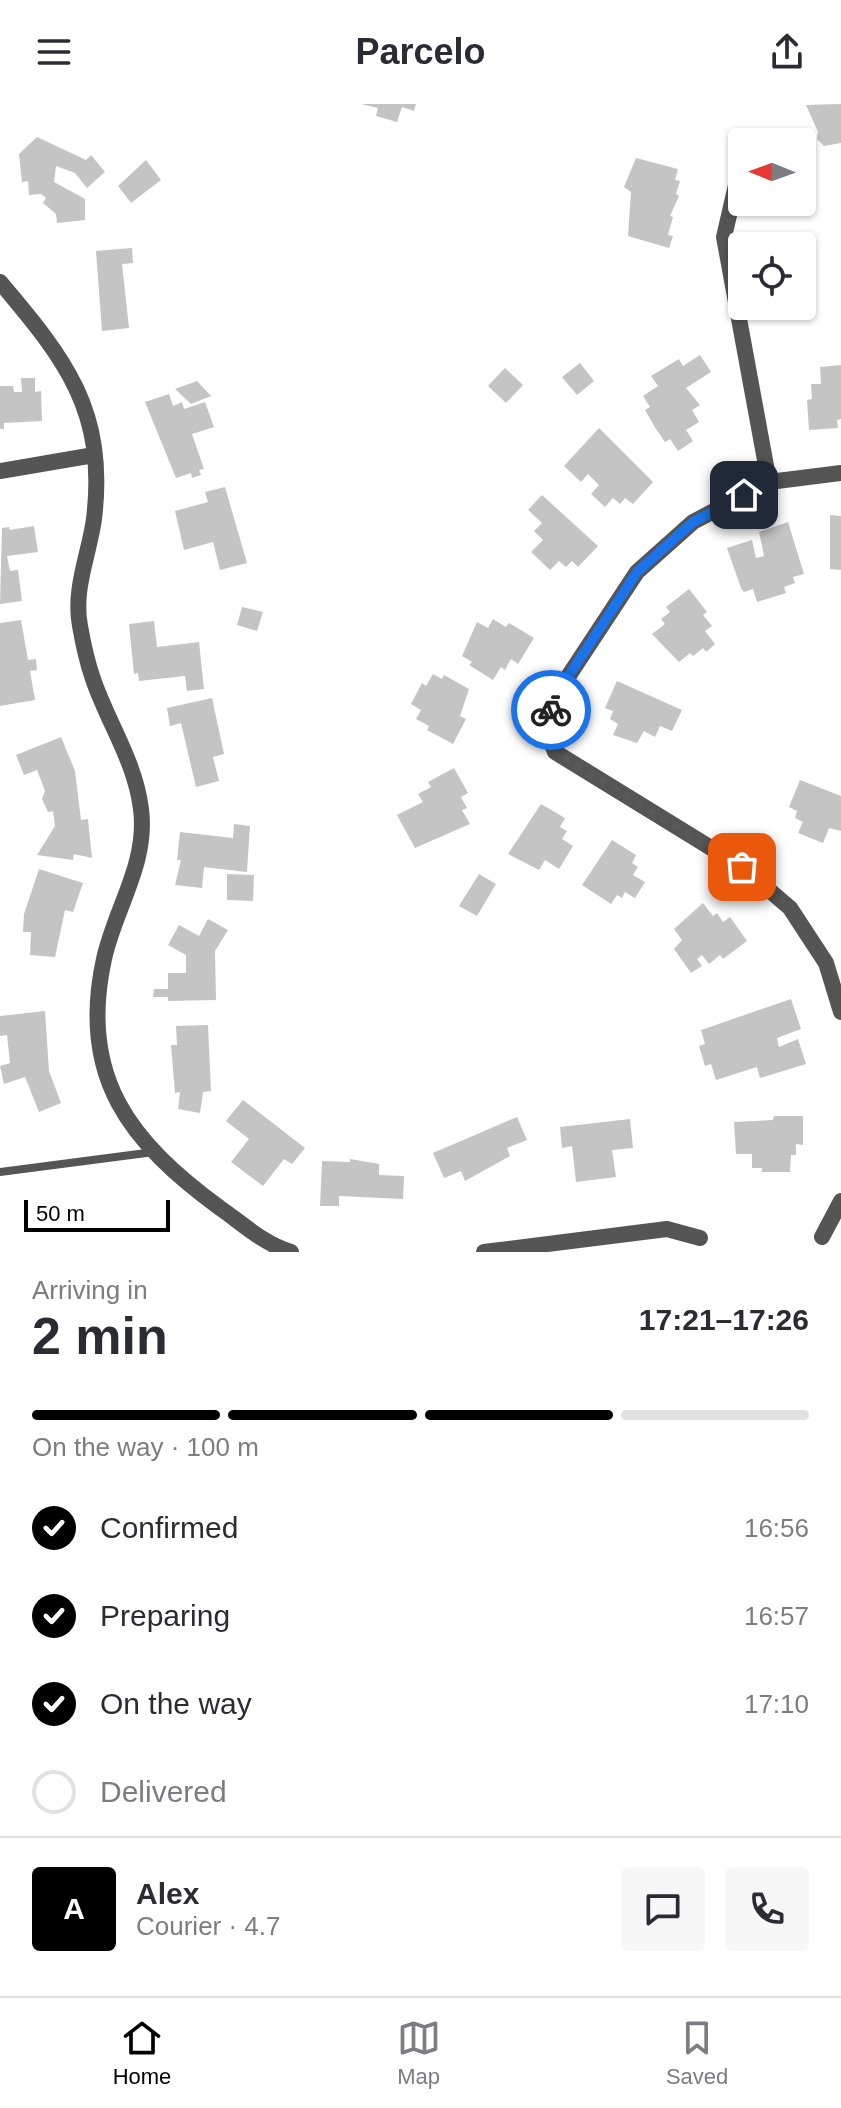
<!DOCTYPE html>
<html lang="en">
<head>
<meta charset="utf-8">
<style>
  :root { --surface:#fff; --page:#f7f7f7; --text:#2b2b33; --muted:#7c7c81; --line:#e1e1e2; --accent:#000 }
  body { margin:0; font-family:Helvetica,sans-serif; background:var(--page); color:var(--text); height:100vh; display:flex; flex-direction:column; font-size:30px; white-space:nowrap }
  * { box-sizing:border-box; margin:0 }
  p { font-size:26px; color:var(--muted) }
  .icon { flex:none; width:44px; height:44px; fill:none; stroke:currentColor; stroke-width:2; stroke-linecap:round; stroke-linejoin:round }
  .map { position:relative; height:1148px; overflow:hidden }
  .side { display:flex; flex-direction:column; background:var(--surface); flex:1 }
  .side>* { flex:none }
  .needle { width:52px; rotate:271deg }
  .buttons { position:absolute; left:728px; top:24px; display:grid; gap:16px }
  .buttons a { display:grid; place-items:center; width:88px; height:88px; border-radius:8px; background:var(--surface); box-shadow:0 2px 6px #0004; font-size:40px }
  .scale { position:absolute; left:24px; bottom:20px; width:146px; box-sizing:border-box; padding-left:8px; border:4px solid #000; border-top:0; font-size:22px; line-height:28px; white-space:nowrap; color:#000; -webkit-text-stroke:6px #fff; paint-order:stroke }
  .pin { position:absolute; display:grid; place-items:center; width:68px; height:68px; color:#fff; margin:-34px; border-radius:16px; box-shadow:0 4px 12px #0006 }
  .courier { position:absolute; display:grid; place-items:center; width:80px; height:80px; margin:-40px; border:6px solid #1a73e8; border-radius:50%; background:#fff; color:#222; box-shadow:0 2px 10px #0007 }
  .summary em { font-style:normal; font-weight:700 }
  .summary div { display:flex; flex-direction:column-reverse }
  .summary { display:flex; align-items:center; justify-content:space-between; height:136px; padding:0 32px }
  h1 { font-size:52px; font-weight:700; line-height:60px }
  .bar { display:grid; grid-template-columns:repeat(4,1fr); gap:12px 8px; align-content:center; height:96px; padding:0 32px }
  .bar i { height:10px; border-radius:6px; background:var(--line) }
  .bar .active { background:var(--accent) }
  .bar p { grid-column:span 4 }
  .line { display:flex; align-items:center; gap:20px; padding:0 32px; border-top:2px solid var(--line) }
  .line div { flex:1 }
  .round { display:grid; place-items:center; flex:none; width:84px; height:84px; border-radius:8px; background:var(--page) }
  ol { padding:0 32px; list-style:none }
  li { display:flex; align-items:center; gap:24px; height:88px }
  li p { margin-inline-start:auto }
  li .icon { padding:8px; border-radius:50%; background:var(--accent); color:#fff; stroke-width:4 }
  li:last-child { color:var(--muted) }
  li i { width:44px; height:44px; border:4px solid var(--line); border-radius:50% }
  header { display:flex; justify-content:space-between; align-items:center; height:104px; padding:0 32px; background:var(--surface); font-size:36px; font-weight:700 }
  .menu { display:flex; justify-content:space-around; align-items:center; height:112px; border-top:2px solid var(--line); background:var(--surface); font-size:22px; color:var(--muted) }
  .menu a { display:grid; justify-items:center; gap:4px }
  .menu .active { color:var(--accent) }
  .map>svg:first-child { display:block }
  .building { fill:#c4c4c4 }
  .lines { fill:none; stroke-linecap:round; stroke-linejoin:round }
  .service { stroke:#555; stroke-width:8 }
  .minor { stroke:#555; stroke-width:16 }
  .done { stroke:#595959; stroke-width:8; stroke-dasharray:0 14.4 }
  .route { stroke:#1a73e8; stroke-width:10 }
</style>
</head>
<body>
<header><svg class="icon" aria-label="menu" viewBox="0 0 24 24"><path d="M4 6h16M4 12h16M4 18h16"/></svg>Parcelo<svg class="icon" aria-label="share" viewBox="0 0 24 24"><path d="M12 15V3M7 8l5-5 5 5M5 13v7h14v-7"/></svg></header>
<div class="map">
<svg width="841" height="1148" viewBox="0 0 841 1148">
  <rect width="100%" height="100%" fill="#fff"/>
  <!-- building -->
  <path class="building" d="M361,0H416L414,7L402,3L397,18L376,12L378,4Z
    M841,0V39L824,42L817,35L818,28L806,1Z
    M37,33L86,56L91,51L105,68L87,84L75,69L56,62L54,78L85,95V116L57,119L56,110L43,99L46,94L41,90L29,91L28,77L22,78L19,50Z
    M636,54L678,65L675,76L680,77L676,90L679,92L670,112L673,113L668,131L673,132L669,144L628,132L631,88L624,83Z
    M146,56L161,76L131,99L118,82Z
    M132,144L133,159L122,160L129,224L102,227L96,147Z
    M700,251L711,268L686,284L700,301L692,306L699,318L686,326L693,337L678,347L670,335L665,338L656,325L645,306L650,303L643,292L658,282L651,272L679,255L683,262Z
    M580,259L594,277L577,291L562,273Z
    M841,261V315L837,316L838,324L809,326L807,296L812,295L811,280H821L820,263Z
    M505,264L523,281L506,299L488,282Z
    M21,274H35V288L41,287L42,317L4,319V325H0V282H13L14,288H22Z
    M197,277L211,292L191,300L175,285Z
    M169,290L173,302L182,298L184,305L205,298L214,323L192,330L204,365L199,366L201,371L192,374L191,369L176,374L145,298Z
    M599,324L653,378L633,400L625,394L620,400L613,394L605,403L591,390L599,381L588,370L581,378L564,362Z
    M225,383L247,459L220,466L213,438L184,446L175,407L208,398L205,388Z
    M542,391L598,442L578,463L572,457L566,463L559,457L550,466L531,448L543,436L534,427L542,419L528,406Z
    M830,411L841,412V466L830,465Z
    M788,418L804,470L793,473L795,479L784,483L786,489L757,498L753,485L744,488L741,484L727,444L752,436L756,454L764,452L759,428Z
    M34,422L38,448L7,452L10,467L18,466L22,497L0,500L2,424L9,423L10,426Z
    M689,485L707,508L703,511L712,522L705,527L715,540L706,548L703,544L693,552L690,549L679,558L652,530L665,520L661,515L670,508L666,503Z
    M242,503L263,508L257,527L237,521Z
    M493,515L506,523L509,519L534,534L518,560L511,555L505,566L501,563L493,576L469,561L472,558L462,552L477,518L488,524Z
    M21,516L28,556L36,555L37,566L30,567L35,596L0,602V519Z
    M154,517L157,543L199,538L204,585L187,587L185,572L139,577L138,569L134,570L129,520Z
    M433,570L442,575L444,571L469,585L460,612L466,615L453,640L427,626L429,622L416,615L421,606L411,600L422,579L426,582Z
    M617,577L682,606L672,627L660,622L655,633L644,627L637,639L613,631L618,620L610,615L613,607L605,604Z
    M212,594L224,650L213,653L219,677L196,683L181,619L170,622L167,604Z
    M61,633L75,667L81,716L88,715L92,754L74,750L73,756L37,751L55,722L53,707L48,708L42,695L45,687L37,666L24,671L16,651Z
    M454,664L468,689L461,693L467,704L462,706L470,720L415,744L397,711L423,698L418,690L431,683L428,678Z
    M800,676L841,692V727L829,724L823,739L798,729L803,718L795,714L797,707L789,703Z
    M541,700L565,714L560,723L567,727L562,735L573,742L559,765L545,756L539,766L508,750Z
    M234,720L250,722L247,768L204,763L202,784L175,781L181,756H177L180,728L233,734Z
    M612,736L636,751L632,759L638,763L633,771L645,778L635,794L625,788L622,794L617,791L611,800L582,781Z
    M39,765L83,779L73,808L65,806L55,853L30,851L31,828H23L24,810Z
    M227,770L254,771L253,797L227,796Z
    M479,770L496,780L477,812L459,802Z
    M703,799L713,812L717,809L723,818L730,813L747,837L723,855L720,851L709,860L702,851L697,855L702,862L691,869L674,845L682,836L674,825Z
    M208,815L228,826L215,847L216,896L168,897V893H153L154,885H168V869H186V851L168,841L179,821L199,832Z
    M791,895L801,925L777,934L779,943L798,935L806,960L760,974L757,963L716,976L711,960L705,962L699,942L705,940L701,926Z
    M45,907L49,967L61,999L39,1008L25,973L4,980L0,962L10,959L7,931L0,932V912Z
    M208,921L211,987L203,988L200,1009L178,1005L180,988L175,989L171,941H177L176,922Z
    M243,996L305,1044L292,1060L284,1055L263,1082L231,1058L249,1035L226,1017Z
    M774,1012H803V1041L796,1040V1051H791L790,1068H762V1064H752V1050H736L734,1018L773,1016Z
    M517,1013L527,1036L507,1044L510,1052L465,1077L461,1067L444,1074L433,1049Z
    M630,1015L633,1044L612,1046L616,1073L576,1078L572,1042L562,1044L560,1023Z
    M350,1055L379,1060V1071L404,1072L403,1095L339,1092V1102H320L322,1057L350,1058Z"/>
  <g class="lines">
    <!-- service -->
    <path class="service" d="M0,1068L154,1048"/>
    <!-- minor -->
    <path class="minor" d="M742,55L724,133L769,378
      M0,178C65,255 107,306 94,415C89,451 73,485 80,522C83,539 87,558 93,575C108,619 135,657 141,705C148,760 115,804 104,855C78,973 130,1038 220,1104C243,1120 264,1140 291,1148
      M0,367L94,351
      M841,369L769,378L693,418L637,468L556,591L545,623L555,648L742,763L790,804L826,859L841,908
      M822,1133L841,1097
      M484,1148L667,1125L700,1134"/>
  </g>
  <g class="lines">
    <!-- done -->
    <path class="done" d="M551,606L545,623L555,648L742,763"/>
    <!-- route -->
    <path class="route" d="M551,606L556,591L637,468L693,418L744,391"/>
  </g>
</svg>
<div class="buttons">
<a><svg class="needle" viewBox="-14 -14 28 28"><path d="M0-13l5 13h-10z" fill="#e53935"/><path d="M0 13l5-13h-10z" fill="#7c7c81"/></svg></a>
<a><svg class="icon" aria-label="locate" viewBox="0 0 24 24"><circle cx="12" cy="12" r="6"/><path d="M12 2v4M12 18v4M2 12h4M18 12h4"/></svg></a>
</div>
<div class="scale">50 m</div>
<div class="pin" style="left:742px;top:763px;background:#ea580c"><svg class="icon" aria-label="bag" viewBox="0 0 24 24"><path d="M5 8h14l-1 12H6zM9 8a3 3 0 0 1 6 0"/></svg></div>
<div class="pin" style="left:744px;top:391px;background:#1f2937"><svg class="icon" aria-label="home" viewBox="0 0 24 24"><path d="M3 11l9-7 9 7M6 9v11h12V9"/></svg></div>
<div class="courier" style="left:551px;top:606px"><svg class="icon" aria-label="bike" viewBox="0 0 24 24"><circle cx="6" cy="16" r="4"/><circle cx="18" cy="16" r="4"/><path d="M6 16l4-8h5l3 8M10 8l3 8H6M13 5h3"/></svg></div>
</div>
<section class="side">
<div class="summary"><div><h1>2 min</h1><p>Arriving in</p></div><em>17:21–17:26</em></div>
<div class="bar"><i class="active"></i><i class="active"></i><i class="active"></i><i></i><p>On the way · 100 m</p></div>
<ol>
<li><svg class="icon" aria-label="check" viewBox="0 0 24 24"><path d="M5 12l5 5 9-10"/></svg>Confirmed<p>16:56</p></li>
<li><svg class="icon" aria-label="check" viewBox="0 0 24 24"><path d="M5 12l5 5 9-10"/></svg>Preparing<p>16:57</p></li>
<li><svg class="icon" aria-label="check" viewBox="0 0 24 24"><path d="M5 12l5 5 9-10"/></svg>On the way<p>17:10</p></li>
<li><i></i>Delivered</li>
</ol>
<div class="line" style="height:144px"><b class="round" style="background:var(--accent);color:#fff">A</b><div><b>Alex</b><p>Courier · 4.7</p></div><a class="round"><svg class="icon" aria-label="chat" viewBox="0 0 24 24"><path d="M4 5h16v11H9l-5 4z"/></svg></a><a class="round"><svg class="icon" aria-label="phone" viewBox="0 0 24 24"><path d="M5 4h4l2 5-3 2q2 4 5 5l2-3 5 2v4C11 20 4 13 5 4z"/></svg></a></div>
</section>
<nav class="menu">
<a class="active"><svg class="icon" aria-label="home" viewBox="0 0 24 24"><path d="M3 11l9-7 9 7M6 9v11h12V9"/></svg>Home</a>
<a><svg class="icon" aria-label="map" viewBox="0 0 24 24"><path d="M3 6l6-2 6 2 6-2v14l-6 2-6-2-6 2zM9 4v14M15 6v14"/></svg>Map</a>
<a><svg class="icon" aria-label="saved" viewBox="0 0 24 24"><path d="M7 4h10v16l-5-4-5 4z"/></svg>Saved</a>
</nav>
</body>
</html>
